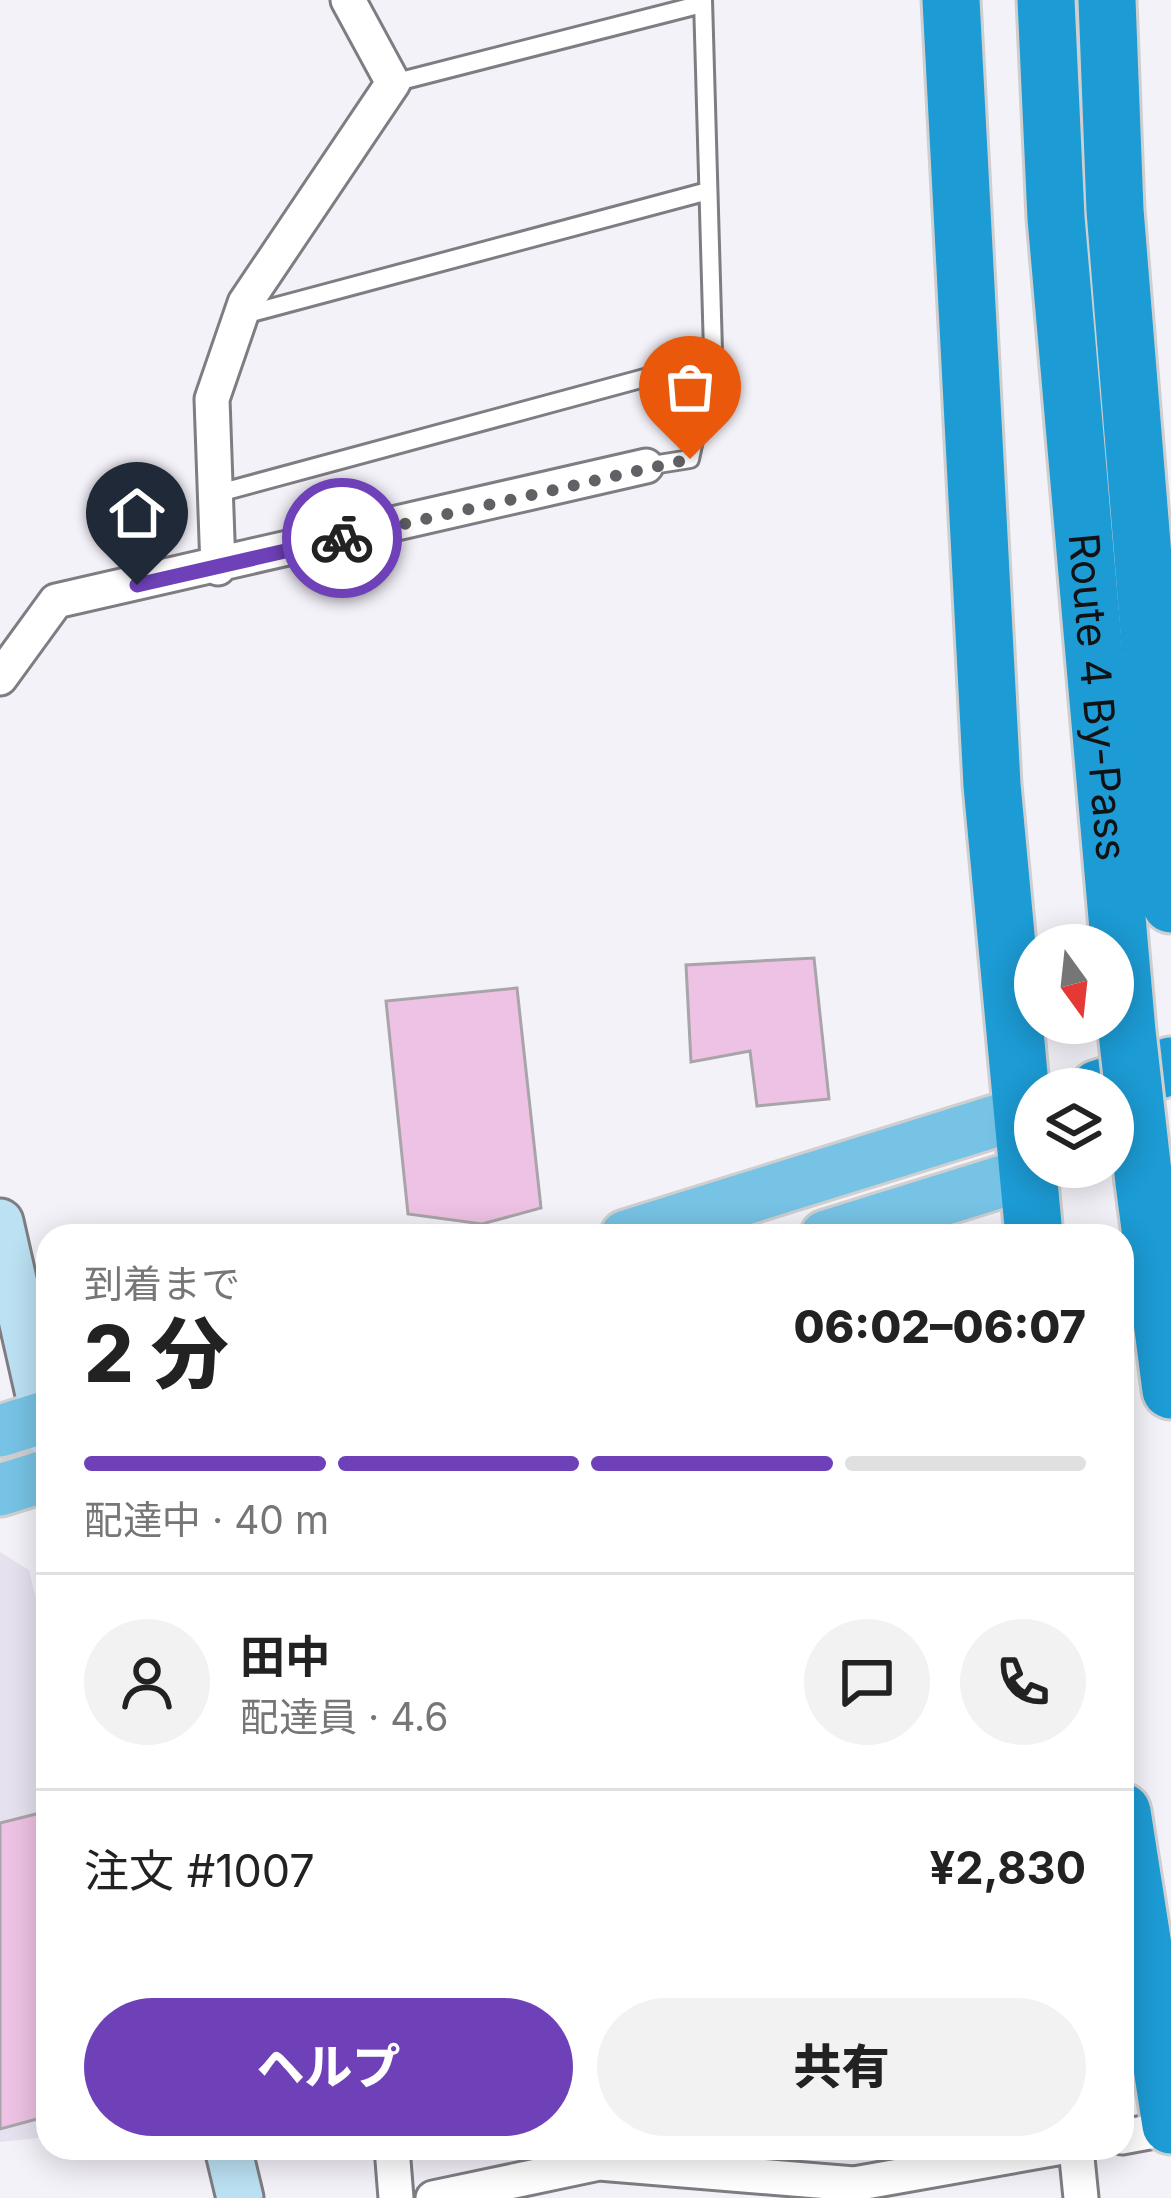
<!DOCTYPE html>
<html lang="ja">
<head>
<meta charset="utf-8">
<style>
  :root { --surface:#fff; --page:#f2f2f2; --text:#222; --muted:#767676; --line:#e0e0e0; --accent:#6f41b9 }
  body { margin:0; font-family:Inter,"Noto Sans JP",sans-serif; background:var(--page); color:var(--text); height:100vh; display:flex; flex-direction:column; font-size:45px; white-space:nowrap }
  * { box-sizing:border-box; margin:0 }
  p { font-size:39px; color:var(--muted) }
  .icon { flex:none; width:66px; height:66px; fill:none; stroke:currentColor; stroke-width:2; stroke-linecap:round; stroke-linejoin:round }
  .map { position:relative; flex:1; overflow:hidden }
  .drawer { position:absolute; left:36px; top:1224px; width:1098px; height:936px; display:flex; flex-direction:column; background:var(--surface); border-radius:36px; box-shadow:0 6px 30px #0003 }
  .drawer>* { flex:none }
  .needle { width:78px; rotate:165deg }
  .buttons { position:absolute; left:1014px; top:924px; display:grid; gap:24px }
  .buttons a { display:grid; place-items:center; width:120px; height:120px; border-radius:50%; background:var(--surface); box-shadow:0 6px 30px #0003; font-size:60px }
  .pin { position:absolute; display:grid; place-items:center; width:102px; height:102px; color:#fff; margin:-123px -51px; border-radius:50% 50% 50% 0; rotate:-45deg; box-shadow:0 0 12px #0007 }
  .pin .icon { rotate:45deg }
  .courier { position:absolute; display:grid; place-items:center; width:120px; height:120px; margin:-60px; border:9px solid #6f41b9; border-radius:50%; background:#fff; color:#222; box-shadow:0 3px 15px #0007 }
  .summary em { font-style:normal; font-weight:800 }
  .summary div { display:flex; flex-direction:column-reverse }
  .summary { display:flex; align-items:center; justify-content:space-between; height:204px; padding:0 48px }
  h1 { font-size:78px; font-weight:800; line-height:90px }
  .bar { display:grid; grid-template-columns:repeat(4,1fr); gap:18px 12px; align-content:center; height:144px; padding:0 48px }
  .bar i { height:15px; border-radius:9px; background:var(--line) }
  .bar .active { background:var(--accent) }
  .bar p { grid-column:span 4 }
  .line { display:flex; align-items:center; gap:30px; padding:0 48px; border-top:3px solid var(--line) }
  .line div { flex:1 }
  .round { display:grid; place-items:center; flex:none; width:126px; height:126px; border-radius:63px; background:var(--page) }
  .button { display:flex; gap:24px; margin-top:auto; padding:24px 48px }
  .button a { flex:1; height:138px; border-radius:72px; background:var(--accent); color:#fff; font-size:48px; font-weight:800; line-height:138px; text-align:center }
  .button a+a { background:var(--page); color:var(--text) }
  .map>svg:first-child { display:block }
  .built { fill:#e5e1ee }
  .building { fill:#eec2e4; stroke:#a9a4a8; stroke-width:3 }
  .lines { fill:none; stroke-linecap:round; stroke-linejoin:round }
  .lane-casing { stroke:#7f7d83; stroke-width:22 }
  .street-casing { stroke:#7f7d83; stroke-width:39 }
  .secondary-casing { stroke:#7f7d83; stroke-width:51 }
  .primary-casing { stroke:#d0cfd0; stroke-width:57 }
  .highway-casing { stroke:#d0cfd0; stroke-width:63 }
  .lane { stroke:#fff; stroke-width:16 }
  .street { stroke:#fff; stroke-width:33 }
  .secondary { stroke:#bbe1f2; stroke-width:45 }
  .primary { stroke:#77c3e5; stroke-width:51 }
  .highway { stroke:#1c9bd4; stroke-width:57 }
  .highway-bridge-casing { stroke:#d0cfd0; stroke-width:63; stroke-linecap:butt }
  .highway-bridge { stroke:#1c9bd4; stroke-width:57 }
  .done { stroke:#616064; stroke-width:12; stroke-dasharray:0 21.6 }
  .route { stroke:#6f41b9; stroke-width:15 }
  .labels { text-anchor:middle; stroke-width:9; stroke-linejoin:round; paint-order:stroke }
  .street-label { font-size:42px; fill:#121113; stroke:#fff }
</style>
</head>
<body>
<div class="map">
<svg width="1171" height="2198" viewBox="0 0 1171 2198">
  <rect width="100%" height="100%" fill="#f4f2f9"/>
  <!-- built -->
  <path class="built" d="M0,1552L29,1570L48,1647V2137L0,2142Z"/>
  <!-- building -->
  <path class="building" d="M814,958L829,1099L757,1106L750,1051L691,1062L686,965Z
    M517,988L541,1208L482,1224L408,1214L386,1001Z
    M48,1811V2116L0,2129V1823Z"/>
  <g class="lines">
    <defs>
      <path id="lane" d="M393,83L702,4
        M240,316L708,191
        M646,466L690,459L713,351L703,0
        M215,494L711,360"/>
      <path id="street" d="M218,568L212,399L245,303L393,83L348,0
        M0,678L56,601L646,466
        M1122,2137L1171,2128
        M392,2148L396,2198
        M1076,2148L1081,2198
        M433,2198L599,2163L854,2184L1057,2148"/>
      <path id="secondary" d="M0,1222L48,1434
        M228,2148L240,2198"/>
      <path id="primary" d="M626,1236L1021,1113
        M826,1236L1026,1174
        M0,1431L48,1416
        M0,1490L48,1475"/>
      <g id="highway">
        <path d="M951,0L992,785L1034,1236"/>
        <path id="s1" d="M1046,0L1056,218L1127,1032"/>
        <path d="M1107,0L1115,210L1171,904"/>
        <path d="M1098,1089L1171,1066"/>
        <path d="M1144,1182L1171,1390"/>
        <path d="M1122,1812L1171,2125"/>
      </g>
    </defs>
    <!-- lane casing -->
    <use href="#lane" class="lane-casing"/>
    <!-- street casing -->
    <use href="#street" class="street-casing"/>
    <!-- secondary casing -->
    <use href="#secondary" class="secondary-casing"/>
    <!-- primary casing -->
    <use href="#primary" class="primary-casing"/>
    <!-- highway casing -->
    <use href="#highway" class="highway-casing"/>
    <!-- lane -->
    <use href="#lane" class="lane"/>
    <!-- street -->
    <use href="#street" class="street"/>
    <!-- secondary -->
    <use href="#secondary" class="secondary"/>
    <!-- primary -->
    <use href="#primary" class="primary"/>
    <!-- highway -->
    <use href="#highway" class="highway"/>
    <defs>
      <path id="highway-bridge" d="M1127,1032L1144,1182"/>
    </defs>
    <!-- highway-bridge casing -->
    <use href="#highway-bridge" class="highway-bridge-casing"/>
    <!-- highway-bridge -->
    <use href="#highway-bridge" class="highway-bridge"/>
  </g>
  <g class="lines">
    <!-- done -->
    <path class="done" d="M342,538L690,459"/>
    <!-- route -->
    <path class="route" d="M137,585L342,538"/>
  </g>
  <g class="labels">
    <!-- street labels -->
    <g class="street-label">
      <text dy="15" stroke="none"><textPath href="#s1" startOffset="699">Route 4 By-Pass</textPath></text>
    </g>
  </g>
</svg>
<div class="buttons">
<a><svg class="needle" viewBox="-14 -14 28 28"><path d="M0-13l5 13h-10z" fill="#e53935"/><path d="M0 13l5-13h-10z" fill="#767676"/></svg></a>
<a><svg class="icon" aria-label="layers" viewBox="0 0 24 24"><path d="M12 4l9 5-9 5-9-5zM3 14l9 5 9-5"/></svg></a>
</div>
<div class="pin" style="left:690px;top:459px;background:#ea580c"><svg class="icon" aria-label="bag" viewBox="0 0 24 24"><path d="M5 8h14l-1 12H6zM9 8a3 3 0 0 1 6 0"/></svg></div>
<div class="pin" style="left:137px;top:585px;background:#1f2937"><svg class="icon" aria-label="home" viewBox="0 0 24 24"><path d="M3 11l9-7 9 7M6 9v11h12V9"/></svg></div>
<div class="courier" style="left:342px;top:538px"><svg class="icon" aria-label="bike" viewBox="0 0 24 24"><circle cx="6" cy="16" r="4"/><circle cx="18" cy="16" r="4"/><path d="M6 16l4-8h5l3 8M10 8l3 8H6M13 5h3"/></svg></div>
<section class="drawer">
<div class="summary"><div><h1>2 分</h1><p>到着まで</p></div><em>06:02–06:07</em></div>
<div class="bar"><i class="active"></i><i class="active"></i><i class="active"></i><i></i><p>配達中 · 40 m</p></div>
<div class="line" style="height:216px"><a class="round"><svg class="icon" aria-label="person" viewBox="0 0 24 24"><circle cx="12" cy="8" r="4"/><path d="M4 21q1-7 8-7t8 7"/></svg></a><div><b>田中</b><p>配達員 · 4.6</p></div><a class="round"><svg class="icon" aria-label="chat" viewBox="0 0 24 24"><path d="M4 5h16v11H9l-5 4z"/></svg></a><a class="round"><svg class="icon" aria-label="phone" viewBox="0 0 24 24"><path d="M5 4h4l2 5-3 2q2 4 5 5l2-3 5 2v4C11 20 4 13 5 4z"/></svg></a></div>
<div class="line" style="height:156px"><div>注文 #1007</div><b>¥2,830</b></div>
<div class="button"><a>ヘルプ</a><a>共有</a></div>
</section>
</div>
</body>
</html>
